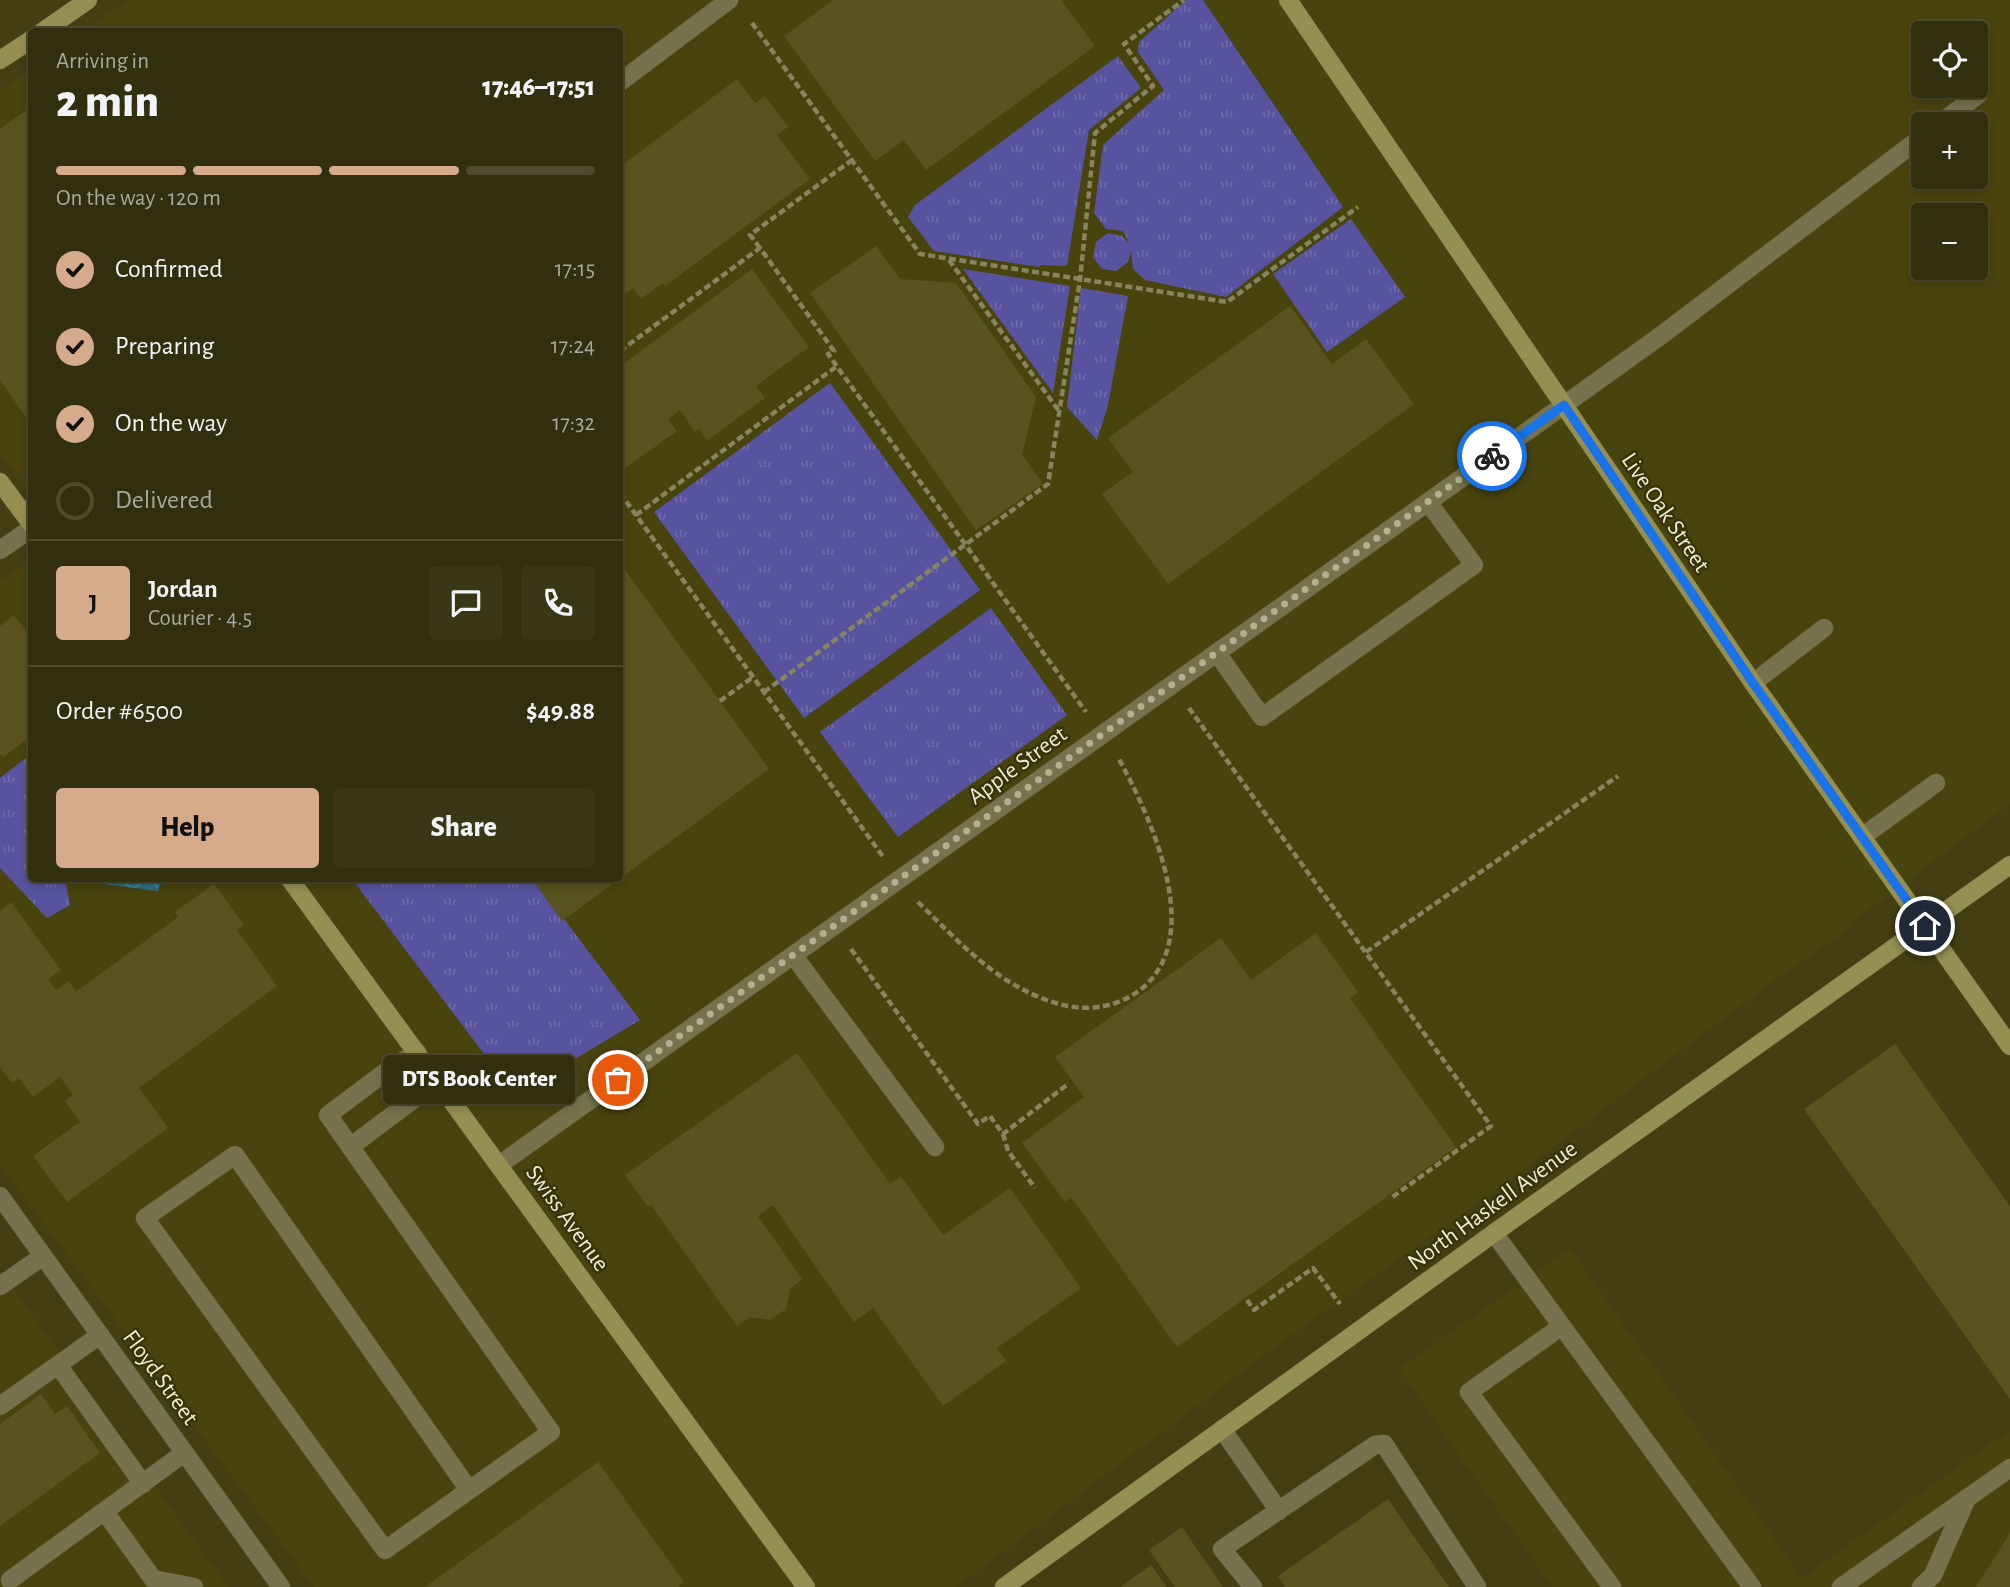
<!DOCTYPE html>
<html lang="en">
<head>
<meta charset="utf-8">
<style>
  :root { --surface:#322f0e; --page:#3a3717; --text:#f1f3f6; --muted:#a8a99e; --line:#4d4a2e; --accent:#d6ab8b }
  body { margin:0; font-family:"Alegreya Sans",sans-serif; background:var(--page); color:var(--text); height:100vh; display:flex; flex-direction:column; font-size:26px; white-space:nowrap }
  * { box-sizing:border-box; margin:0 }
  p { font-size:23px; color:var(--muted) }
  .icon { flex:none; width:38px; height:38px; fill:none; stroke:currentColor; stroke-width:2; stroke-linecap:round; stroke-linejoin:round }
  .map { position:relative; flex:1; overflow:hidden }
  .drawer { position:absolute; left:28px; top:28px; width:595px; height:854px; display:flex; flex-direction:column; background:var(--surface); border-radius:7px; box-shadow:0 4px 10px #0003,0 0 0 2px var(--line) }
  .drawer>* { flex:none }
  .controls { position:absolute; left:1911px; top:21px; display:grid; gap:14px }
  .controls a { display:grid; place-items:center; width:77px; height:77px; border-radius:7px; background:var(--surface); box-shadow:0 4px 10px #0003,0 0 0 2px var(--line); font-size:35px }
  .pin { position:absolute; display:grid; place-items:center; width:60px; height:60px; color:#fff; margin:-30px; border:4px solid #fff; border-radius:50%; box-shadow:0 2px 7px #0007 }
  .courier { position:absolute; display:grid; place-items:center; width:70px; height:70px; margin:-35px; border:5px solid #1a73e8; border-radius:50%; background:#fff; color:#222; box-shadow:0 2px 9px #0007 }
  .bubble { position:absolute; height:49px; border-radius:7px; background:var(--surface); box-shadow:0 4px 10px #0003,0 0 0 2px var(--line); font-size:23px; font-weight:800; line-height:49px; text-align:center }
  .summary em { font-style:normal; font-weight:800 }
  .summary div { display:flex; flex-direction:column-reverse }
  .summary { display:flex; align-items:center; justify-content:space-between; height:119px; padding:0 28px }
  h1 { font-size:46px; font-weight:800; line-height:52px }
  .bar { display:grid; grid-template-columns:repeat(4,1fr); gap:10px 7px; align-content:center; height:84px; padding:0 28px }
  .bar i { height:9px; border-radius:5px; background:var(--line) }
  .bar .selected { background:var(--accent) }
  .bar p { grid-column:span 4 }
  .line { display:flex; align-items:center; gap:18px; padding:0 28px; border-top:2px solid var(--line) }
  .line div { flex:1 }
  .round { display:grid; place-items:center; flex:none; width:74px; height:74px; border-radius:7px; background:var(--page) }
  ol { padding:0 28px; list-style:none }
  li { display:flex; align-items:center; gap:21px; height:77px }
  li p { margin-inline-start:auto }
  li .icon { padding:7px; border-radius:50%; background:var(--accent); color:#111; stroke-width:4 }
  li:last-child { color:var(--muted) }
  li i { width:38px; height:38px; border:4px solid var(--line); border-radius:50% }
  .cta { display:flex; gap:14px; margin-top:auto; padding:14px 28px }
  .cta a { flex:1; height:80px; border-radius:7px; background:var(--accent); color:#111; font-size:28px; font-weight:800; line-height:80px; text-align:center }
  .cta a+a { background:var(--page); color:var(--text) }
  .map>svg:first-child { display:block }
  .built { fill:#49440e; fill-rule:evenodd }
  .grass { fill:url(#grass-tufts) }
  .water { fill:url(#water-waves) }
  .building { fill:#59541f }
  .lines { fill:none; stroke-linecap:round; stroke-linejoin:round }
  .lane-casing { stroke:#5e5b32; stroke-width:19 }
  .street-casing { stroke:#5e5b32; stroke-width:19 }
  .secondary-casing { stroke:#5e5b32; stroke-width:19 }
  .path { stroke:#878460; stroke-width:4.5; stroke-dasharray:7 3.5; stroke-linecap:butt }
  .lane { stroke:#76724d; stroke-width:18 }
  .street { stroke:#76724d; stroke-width:18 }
  .secondary { stroke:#958f52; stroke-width:18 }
  .done { stroke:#b2b091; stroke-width:7; stroke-dasharray:0 12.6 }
  .route { stroke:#1a73e8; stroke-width:9 }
  .labels { text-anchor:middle; stroke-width:5; stroke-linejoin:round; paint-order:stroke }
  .street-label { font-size:24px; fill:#eeedd5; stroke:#383407 }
</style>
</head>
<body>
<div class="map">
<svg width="2010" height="1587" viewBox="0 0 2010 1587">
  <defs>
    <pattern id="grass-tufts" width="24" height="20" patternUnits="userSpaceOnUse" patternTransform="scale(1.75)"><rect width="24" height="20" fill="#57539e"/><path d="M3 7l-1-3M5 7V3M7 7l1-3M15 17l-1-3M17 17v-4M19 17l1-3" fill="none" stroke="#6f6cab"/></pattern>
    <pattern id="water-waves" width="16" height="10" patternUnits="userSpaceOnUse" patternTransform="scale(1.75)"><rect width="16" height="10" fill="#2c6c82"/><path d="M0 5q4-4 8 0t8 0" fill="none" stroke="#4b8193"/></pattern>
  </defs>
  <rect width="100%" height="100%" fill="#433f13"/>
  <!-- built -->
  <path class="built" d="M129,0H2010V804L1853,922L1854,925L1774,981L1507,1182L1293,1334L956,1587H314L0,1164V581L31,559L32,878H620V32L84,31ZM1923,33H1976V86H1923ZM1923,124H1976V177H1923ZM1923,215H1976V268H1923Z
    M31,68V494L0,453V90Z
    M1570,1248L1802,1578L2010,1430V1587H1552L1399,1369Z
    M0,1270L34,1317L228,1587H0Z"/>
  <!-- grass -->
  <path class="grass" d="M1186,0H1203L1343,207L1226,297L1145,280L1133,269L1131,251L1128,262L1116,271L1102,269L1093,257L1096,242L1108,233L1122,236L1129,243L1123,231L1106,229L1094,213L1103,145L1164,90L1138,52L1139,42Z
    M1118,56L1141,88L1089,130L1067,266L1041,265L1039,267L934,251L908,217L915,205Z
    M1351,219L1405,297L1327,352L1273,274Z
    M963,269L1070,286L1053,393Z
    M1081,288L1128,296L1108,405L1097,440L1067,407Z
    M830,383L980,590L804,718L654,512Z
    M991,608L1067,715L898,837L820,732Z
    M31,754L32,878L65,879L70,905L47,918L0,868V778Z
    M352,879H534L640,1020L515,1095Z"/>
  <!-- water -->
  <path class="water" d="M106,879V878L169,879L159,886L158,891L104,884Z"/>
  <!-- building -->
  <path class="building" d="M833,0H1061L1095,46L926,170L904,140L875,161L784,36Z
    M737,79L755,103L765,96L788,127L777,135L810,179L665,286L663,283L641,299L633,288L620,297V167Z
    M32,106V417L28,420L0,380V129Z
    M876,246L900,279L956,283L1036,397L1022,455L1043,484L976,530L810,293Z
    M752,269L809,347L756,386L765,398L707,441L699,429L695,432L680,410L668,419L677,431L620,472V352L626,362Z
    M1290,306L1332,364L1366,339L1414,404L1168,584L1102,494L1133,472L1108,438Z
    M620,563L769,769L562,921L531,878H620Z
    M14,615L26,631L32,627V712L30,713L32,736L3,757L0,754V626Z
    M214,884L244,925L237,930L277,986L139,1088L168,1128L67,1202L33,1156L80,1122L65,1101L73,1095L60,1077L33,1097L19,1078L12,1083L0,1067V911L11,902L61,970L48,979L56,990L69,981L76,992L178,917L175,912Z
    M1316,933L1358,992L1350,998L1456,1147L1177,1347L1071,1197L1065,1202L1022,1143L1084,1097L1055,1057L1221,938L1251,980Z
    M1895,1044L2010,1206V1399L1804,1109Z
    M797,1053L890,1184L901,1176L943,1235L1010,1188L1081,1288L997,1348L1006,1361L943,1406L873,1308L854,1322L773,1205L758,1216L802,1279L790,1289L786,1309L770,1320L750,1317L737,1326L651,1205L648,1207L625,1175Z
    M41,1394L55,1414L67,1406L100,1453L0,1526V1424Z
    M598,1462L684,1582L678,1587H425Z
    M1388,1499L1449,1587H1285L1278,1576Z
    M1182,1527L1223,1587H1175L1149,1550Z
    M2010,1533V1587H1976Z
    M1151,1565L1167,1587H1120Z"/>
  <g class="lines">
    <defs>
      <path id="lane" d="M1939,124L1979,94
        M1564,405L1663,334L1923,136
        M1217,653L1262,717L1474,565L1428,502
        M1753,683L1824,628
        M1862,837L1936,783
        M793,955L935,1147
        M417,1052L384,1073L328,1115L551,1432L385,1550L145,1218L235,1155L469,1490
        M350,1147L438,1081
        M1494,1233L1752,1587
        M0,1286L43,1256
        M1562,1326L1469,1392L1612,1587
        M58,1365L143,1484
        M0,1406L100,1335
        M1222,1429L1279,1511
        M105,1512L153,1579L194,1587
        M10,1580L184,1453
        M1253,1587L1222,1549L1375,1445L1384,1444L1477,1587
        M1841,1587L2010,1468
        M1921,1587L1933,1575L1967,1498"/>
      <path id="street" d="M620,82L729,0
        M0,550L32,528
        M499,1165L1564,405
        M0,1196L281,1587"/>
      <path id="secondary" d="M1288,0L1753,683L2010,1046
        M42,32L88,0
        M0,60L32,39
        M0,482L32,525
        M289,878L806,1587
        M1004,1587L1494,1233L2010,865"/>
    </defs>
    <!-- lane casing -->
    <use href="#lane" class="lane-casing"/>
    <!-- street casing -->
    <use href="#street" class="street-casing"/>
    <!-- secondary casing -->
    <use href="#secondary" class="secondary-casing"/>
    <!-- path -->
    <path class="path" d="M752,23L920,254L1227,302L1358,207
      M760,248L750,235L852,160
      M949,260L1059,411
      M620,351L760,248L834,351L828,354L1086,712
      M620,493L884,858
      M636,515L837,366
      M764,692L1048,484L1080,280L1095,133L1153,86L1124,44L1184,0
      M720,701L753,677
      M1189,708L1491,1126L1391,1198
      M918,902C955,938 990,977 1039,997C1069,1010 1101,1013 1131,996C1212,948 1152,820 1119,759
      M851,949L978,1124L990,1116L1003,1134L1068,1084
      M1366,952L1618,776
      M1003,1134L1008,1151L1035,1188
      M1247,1300L1254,1310L1313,1268L1340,1304"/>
    <!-- lane -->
    <use href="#lane" class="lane"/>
    <!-- street -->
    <use href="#street" class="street"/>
    <!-- secondary -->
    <use href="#secondary" class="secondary"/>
  </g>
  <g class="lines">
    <!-- done -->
    <path class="done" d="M618,1080L1492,456"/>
    <!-- route -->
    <path class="route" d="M1492,456L1564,405L1753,683L1925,926"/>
  </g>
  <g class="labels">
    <!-- street labels -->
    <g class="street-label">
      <text transform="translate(1666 512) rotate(56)" y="8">Live Oak Street</text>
      <text transform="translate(1017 765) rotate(-36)" y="8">Apple Street</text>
      <text transform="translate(1492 1205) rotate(-36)" y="8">North Haskell Avenue</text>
      <text transform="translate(568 1218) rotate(54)" y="8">Swiss Avenue</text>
      <text transform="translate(161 1377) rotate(54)" y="8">Floyd Street</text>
    </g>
  </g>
</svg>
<div class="controls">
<a><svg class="icon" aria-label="locate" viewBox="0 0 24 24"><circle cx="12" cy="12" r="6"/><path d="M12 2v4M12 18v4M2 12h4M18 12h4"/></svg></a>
<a>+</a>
<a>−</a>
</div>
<div class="pin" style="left:618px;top:1080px;background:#ea580c"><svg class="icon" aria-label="bag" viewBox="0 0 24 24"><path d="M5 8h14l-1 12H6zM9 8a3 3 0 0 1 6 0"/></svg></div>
<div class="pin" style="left:1925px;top:926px;background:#1f2937"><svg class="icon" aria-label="home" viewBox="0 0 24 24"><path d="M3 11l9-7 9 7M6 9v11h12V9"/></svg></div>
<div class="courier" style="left:1492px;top:456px"><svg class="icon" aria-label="bike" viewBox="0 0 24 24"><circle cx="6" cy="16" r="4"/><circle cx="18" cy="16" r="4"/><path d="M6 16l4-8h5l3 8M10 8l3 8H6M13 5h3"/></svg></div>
<div class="bubble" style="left:383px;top:1055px;width:192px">DTS Book Center</div>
<section class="drawer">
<div class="summary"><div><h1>2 min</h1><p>Arriving in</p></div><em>17:46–17:51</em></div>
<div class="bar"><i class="selected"></i><i class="selected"></i><i class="selected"></i><i></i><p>On the way · 120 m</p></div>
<ol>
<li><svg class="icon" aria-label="check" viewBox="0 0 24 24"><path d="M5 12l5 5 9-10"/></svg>Confirmed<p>17:15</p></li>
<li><svg class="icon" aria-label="check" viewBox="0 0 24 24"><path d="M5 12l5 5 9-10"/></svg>Preparing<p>17:24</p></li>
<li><svg class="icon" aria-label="check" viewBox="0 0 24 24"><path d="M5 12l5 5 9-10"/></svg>On the way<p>17:32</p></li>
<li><i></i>Delivered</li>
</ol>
<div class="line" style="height:126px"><b class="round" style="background:var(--accent);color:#111">J</b><div><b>Jordan</b><p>Courier · 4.5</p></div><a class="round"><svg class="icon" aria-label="chat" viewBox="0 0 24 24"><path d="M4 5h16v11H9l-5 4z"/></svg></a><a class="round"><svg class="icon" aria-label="phone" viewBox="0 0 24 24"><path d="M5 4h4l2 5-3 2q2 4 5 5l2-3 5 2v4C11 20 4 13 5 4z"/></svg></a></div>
<div class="line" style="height:91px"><div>Order #6500</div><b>$49.88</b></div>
<div class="cta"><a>Help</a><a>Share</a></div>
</section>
</div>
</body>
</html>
